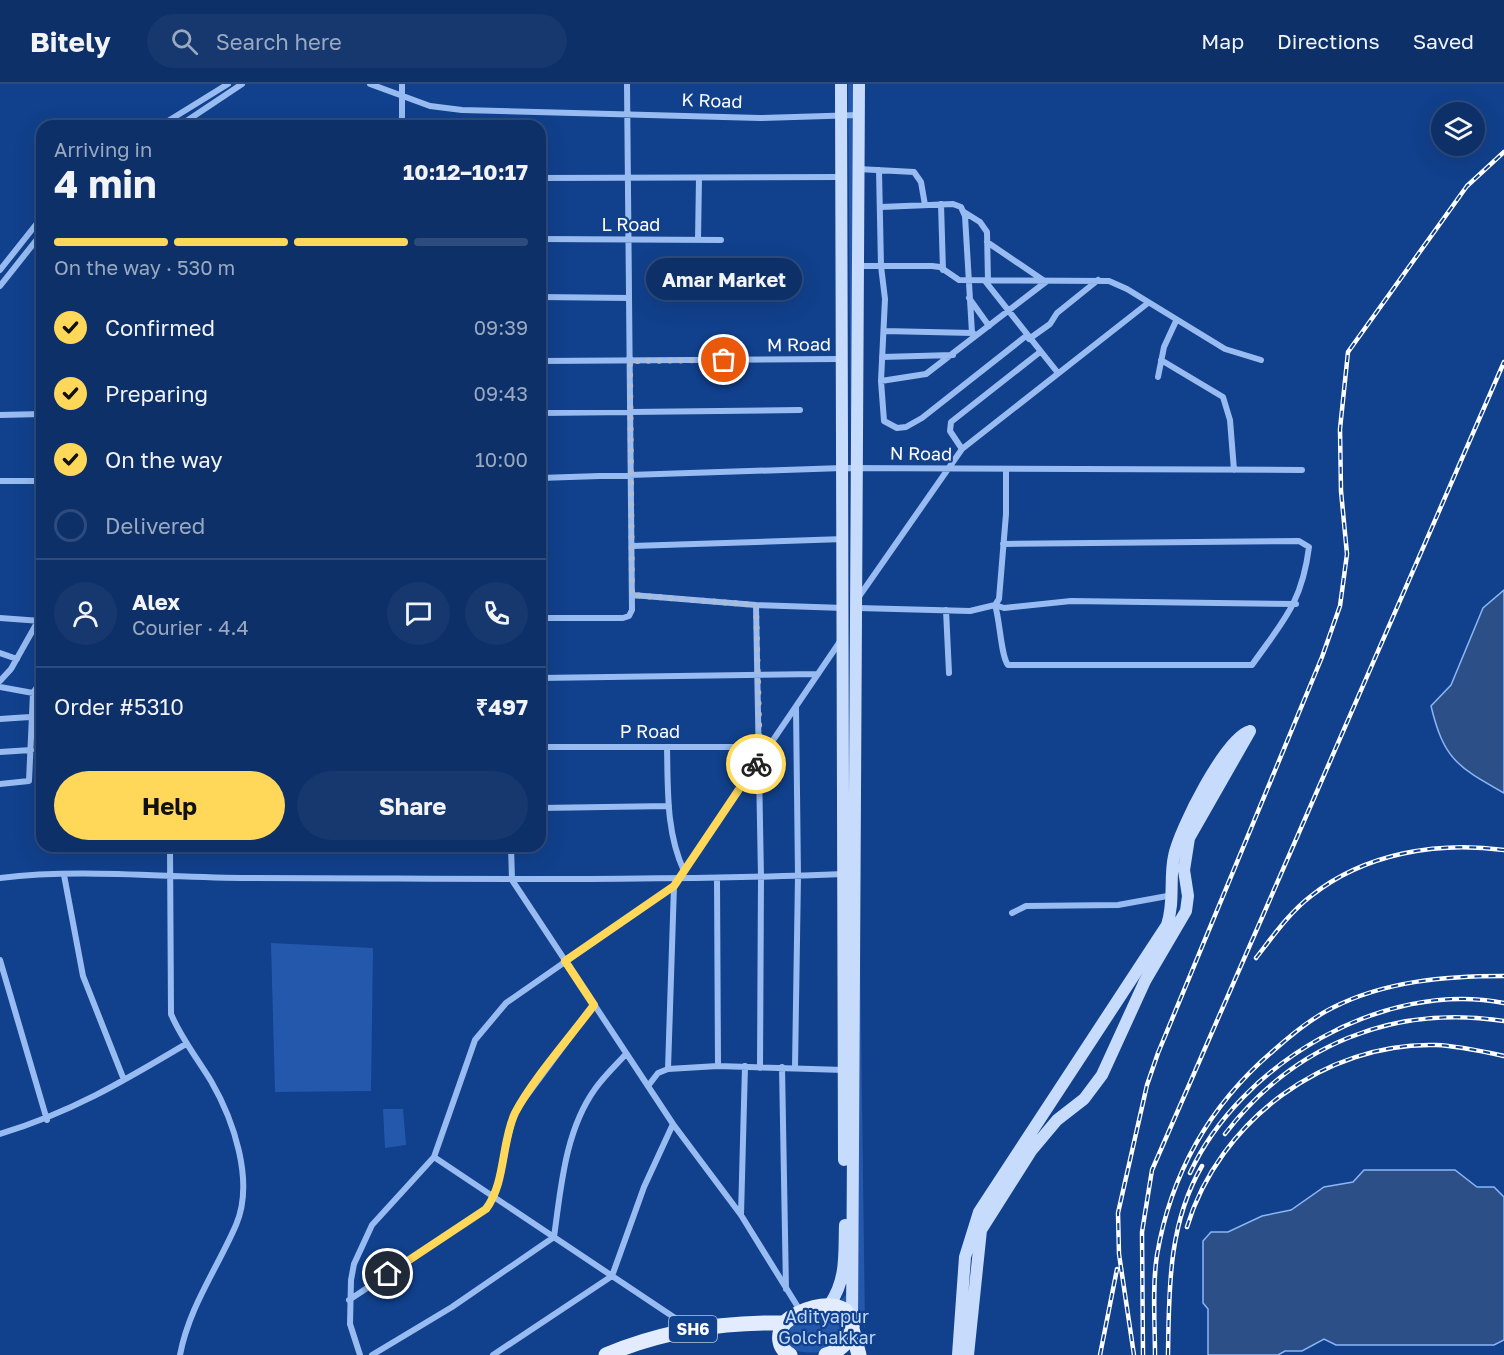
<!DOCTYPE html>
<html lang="en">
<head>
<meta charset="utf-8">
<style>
  :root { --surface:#0d3069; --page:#16386f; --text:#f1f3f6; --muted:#9aa9c0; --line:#2d4b7d; --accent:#ffd859 }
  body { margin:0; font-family:"Golos Text",sans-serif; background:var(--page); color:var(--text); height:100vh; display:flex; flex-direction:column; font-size:22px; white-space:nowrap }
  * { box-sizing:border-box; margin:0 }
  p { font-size:20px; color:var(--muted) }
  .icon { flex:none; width:33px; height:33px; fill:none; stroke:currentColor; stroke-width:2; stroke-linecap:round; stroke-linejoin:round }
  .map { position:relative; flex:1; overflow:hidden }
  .side { position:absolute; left:36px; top:36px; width:510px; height:732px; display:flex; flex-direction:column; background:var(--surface); border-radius:18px; box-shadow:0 6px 24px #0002,0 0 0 2px var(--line) }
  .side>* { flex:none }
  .fabs { position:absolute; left:1431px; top:18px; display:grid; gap:12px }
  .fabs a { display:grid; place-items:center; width:54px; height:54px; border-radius:50%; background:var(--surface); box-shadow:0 6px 24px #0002,0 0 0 2px var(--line); font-size:30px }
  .pin { position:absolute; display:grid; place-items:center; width:51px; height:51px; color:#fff; margin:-26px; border:3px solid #fff; border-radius:50%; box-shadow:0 2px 6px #0007 }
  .courier { position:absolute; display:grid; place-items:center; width:60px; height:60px; margin:-30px; border:4px solid #ffd859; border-radius:50%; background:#fff; color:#222; box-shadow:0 2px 8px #0007 }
  .bubble { position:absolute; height:42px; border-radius:21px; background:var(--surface); box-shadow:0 6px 24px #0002,0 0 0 2px var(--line); font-size:20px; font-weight:700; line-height:42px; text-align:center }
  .head em { font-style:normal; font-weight:700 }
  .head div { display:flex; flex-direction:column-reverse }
  .head { display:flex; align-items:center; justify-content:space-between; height:102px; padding:0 18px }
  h1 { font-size:39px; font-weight:700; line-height:45px }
  .bar { display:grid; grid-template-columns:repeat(4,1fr); gap:9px 6px; align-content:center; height:72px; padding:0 18px }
  .bar i { height:8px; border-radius:4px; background:var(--line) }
  .bar .current { background:var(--accent) }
  .bar p { grid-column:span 4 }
  .line { display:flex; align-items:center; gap:15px; padding:0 18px; border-top:2px solid var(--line) }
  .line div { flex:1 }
  .round { display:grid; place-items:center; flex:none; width:63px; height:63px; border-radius:32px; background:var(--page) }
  ol { padding:0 18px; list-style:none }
  li { display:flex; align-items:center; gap:18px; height:66px }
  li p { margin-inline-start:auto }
  li .icon { padding:6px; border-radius:50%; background:var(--accent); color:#111; stroke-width:4 }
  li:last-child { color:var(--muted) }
  li i { width:33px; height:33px; border:3px solid var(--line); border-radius:50% }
  .cta { display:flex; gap:12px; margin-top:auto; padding:12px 18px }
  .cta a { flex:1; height:69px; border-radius:36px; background:var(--accent); color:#111; font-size:24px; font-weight:700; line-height:69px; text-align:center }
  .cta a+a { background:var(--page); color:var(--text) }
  header { display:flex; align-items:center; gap:36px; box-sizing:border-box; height:84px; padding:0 30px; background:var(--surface); border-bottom:2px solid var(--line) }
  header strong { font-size:28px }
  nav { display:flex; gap:33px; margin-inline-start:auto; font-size:21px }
  .search { width:420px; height:54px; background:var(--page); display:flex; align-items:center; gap:15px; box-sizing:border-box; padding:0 21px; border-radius:33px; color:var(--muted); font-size:22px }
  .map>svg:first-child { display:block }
  .green { fill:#2358ac }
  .water { fill:#2c4f88; stroke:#8ab6f5; stroke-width:1.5 }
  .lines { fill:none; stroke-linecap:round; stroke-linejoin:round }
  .street { stroke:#98bcf2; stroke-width:6 }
  .secondary { stroke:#c7dbfc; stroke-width:12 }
  .primary { stroke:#e3ecff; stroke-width:15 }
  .rail-casing { stroke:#fff; stroke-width:4.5 }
  .rail { stroke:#11408c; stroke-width:2; stroke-dasharray:7; stroke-linecap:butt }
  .done { stroke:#acbcd7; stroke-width:6; stroke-dasharray:0 10.8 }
  .route { stroke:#ffd859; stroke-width:8 }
  .labels { text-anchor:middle; stroke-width:4.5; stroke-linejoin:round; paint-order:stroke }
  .shield { fill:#11408c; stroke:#b8c6dc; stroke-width:1.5 }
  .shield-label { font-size:16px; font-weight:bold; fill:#fff }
  .street-label { font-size:18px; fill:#fff; stroke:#11408c }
  .park-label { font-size:18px; fill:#bfd8fd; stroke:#11408c }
</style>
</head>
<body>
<header>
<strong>Bitely</strong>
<div class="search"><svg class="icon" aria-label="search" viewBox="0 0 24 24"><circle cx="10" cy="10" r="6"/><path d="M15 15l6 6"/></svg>Search here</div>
<nav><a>Map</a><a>Directions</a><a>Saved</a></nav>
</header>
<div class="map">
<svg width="1504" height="1271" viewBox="0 0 1504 1271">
  <rect width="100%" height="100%" fill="#11408c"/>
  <!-- green -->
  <path class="green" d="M848,0H854L855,378L851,377Z
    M851,393L854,395L865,1245L860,1226L846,1221L835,1223L852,1204L854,1182Z
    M271,859L373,864L371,1007L275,1008Z
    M383,1025H403L406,1061L385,1064Z
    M822,1224L843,1228L848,1251C844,1255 839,1261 834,1264C821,1271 795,1270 783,1261L784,1244Z"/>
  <!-- water -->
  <path class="water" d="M1504,506V709C1458,683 1444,676 1431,622L1451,601L1483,524Z
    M1364,1086H1455L1477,1103H1494L1504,1113V1256L1494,1261H1336L1324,1255L1302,1267H1285L1278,1271H1208V1225L1203,1219V1157L1211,1148H1228L1262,1132L1291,1126L1324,1103L1353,1098Z"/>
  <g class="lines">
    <!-- street -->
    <path class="street" d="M370,0L430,22L462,26L760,34L859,31
      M160,42L228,0
      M179,42L242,0
      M402,42V0
      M858,85L914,88L921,98L925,121
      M879,86L881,182L885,215L881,297L884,337L897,344L906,343L922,334L1026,252
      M540,94L841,93
      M941,120L943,186
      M881,123L953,120L961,123L965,132L972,249
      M964,128L980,138L987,148L988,197
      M540,155L721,156
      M698,156L699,94
      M987,158L1043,196
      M858,182H932L940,183L959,196L1109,197L1127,205L1225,265L1261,276
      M0,186L42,133
      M985,197L1058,289
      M0,202L42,149
      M540,213L629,214
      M969,214L989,242
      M884,247L973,249
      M1029,255L1050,240L1057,229L1098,196
      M882,273L953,271
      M1161,276L1223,313L1230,336L1234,386
      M540,277L841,275
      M1158,293L1164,263L1176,237
      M881,297L926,290L1047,197
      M540,329L800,326
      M0,331L42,330
      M962,365L950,347L951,338L1040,268
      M540,394L843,384L1302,386
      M0,397H42
      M632,462L844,455
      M632,511L756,521L844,524
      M858,514L962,365L1148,219
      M756,521L761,793L760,984
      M995,521C1000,536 1001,573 1008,581H1252C1283,537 1302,519 1309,463L1299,457L1003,460
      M995,521L1004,524L1071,517L1296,520
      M858,524L970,527L995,521L999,515L1006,430V386
      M946,526L949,589
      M0,534L41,537
      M540,534H623L629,532L632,526L627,0
      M0,569L17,575
      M540,594L818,590
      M0,597L11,585L38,537
      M0,603L33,609
      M0,635L30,633
      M540,663H760
      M667,663C668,706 666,748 684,787
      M0,668L31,666
      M0,700L29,697L33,609L42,596
      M540,724L669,722
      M170,762L171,930C181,954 197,974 211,997C233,1035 255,1097 236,1141C217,1185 189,1223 180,1271
      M511,762L512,796L673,1040L741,1131L801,1228
      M64,791L83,892L124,996
      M0,794C82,784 167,794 249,794C447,794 646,798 844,790
      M717,794L718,982
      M1012,829L1026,822L1118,821L1173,811
      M0,876L47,1036
      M782,983L786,1205
      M795,984L798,792L796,623
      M668,985L718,982L844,986
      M648,1002L658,989L668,985L674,802
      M0,1050C72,1028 122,998 186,960
      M434,1073L690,1244
      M741,1131L745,982
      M349,1216L486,1125C505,1100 503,1057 516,1026L594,921
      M360,1271L350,1240L351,1196L354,1180L372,1141L434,1073L475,956L506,919L674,802L841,556
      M372,1271L452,1223L554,1153C561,1103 565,1047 595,1005C604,992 616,981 626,970
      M493,1271L612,1192L644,1103L673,1040"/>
    <!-- secondary -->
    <path class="secondary" d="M841,0L844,1076
      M830,1220C847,1195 844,1170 845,1141
      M852,1241L859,0
      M958,1271L965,1173L979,1128L1167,841C1175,817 1169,795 1174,772C1179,746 1226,653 1250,647
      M968,1271L981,1146L1031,1067L1057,1036L1084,1015L1102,991L1145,897L1186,827L1188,812L1184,786L1189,754L1250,647"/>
    <!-- primary -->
    <path class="primary" d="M852,1245L859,1271
      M606,1271C662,1247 723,1238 784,1239
      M790,1271C778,1264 777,1251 784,1239C799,1226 828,1215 846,1227C861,1245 846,1265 826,1271"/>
    <defs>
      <path id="rail" d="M1256,874C1273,852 1290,828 1311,812C1365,769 1438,757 1504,766
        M1225,1050C1293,961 1393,920 1504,937
        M1190,1089C1240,980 1384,895 1504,919
        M1187,1143C1219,1037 1325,958 1436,961C1459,962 1481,967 1504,972
        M1100,1271L1117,1185
        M1134,1271L1119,1170L1118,1129L1147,1001L1158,969L1322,573L1340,522L1347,470L1341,407L1340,345L1348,268L1467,102L1504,68
        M1143,1271L1142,1148L1152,1086L1504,278
        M1155,1271C1155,1239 1152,1203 1157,1171C1171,1089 1210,1021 1273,967C1291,951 1310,935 1332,924C1385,897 1445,892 1504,892
        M1168,1271C1169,1206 1168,1140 1202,1082"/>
    </defs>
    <!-- rail casing -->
    <use href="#rail" class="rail-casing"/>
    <!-- rail -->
    <use href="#rail" class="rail"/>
  </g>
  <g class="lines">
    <!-- done -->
    <path class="done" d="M724,276L630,277L632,511L756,521L760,674L756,680"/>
    <!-- route -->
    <path class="route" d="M388,1190L486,1125C506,1098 501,1059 515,1029C532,996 571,952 594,921L565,877L674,802L756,680"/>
  </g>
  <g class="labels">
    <!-- shield labels -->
    <rect class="shield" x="669" y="1232" width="48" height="26" rx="4.5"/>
    <g class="shield-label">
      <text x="693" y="1251">SH6</text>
    </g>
    <!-- street labels -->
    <g class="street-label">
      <text transform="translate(712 17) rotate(2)" y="6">K Road</text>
      <text x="631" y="147">L Road</text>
      <text transform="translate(799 261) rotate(-1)" y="6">M Road</text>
      <text transform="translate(921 370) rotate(1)" y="6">N Road</text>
      <text x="650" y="654">P Road</text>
    </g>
    <!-- park labels -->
    <g class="park-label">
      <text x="827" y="1239">Adityapur<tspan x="827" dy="21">Golchakkar</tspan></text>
    </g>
  </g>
</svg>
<div class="fabs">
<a><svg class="icon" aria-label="layers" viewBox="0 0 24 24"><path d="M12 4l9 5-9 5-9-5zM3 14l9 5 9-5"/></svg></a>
</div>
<div class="pin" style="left:724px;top:276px;background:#ea580c"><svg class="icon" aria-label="bag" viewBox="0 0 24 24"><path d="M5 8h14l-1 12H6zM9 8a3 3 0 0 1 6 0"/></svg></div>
<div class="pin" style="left:388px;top:1190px;background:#1f2937"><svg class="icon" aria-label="home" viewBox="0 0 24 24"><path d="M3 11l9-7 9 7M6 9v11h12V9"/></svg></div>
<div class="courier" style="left:756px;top:680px"><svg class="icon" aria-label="bike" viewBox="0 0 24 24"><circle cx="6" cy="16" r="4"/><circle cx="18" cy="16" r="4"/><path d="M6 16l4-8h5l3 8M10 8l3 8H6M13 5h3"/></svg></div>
<div class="bubble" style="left:646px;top:174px;width:156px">Amar Market</div>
<section class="side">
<div class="head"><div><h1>4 min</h1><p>Arriving in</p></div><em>10:12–10:17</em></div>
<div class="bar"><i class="current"></i><i class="current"></i><i class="current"></i><i></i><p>On the way · 530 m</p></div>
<ol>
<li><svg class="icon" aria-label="check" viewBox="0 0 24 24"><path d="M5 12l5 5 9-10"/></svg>Confirmed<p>09:39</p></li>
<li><svg class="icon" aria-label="check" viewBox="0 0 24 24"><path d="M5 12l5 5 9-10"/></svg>Preparing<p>09:43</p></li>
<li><svg class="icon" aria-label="check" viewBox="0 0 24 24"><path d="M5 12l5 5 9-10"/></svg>On the way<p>10:00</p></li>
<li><i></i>Delivered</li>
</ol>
<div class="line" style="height:108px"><a class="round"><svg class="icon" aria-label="person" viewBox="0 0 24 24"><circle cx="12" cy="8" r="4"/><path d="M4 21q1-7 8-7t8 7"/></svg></a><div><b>Alex</b><p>Courier · 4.4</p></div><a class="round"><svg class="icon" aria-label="chat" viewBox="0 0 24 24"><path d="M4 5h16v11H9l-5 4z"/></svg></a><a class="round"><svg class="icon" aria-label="phone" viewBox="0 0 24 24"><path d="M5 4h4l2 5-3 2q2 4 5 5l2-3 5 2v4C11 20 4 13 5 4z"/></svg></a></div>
<div class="line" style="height:78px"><div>Order #5310</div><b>₹497</b></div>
<div class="cta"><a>Help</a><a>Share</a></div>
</section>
</div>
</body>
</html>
